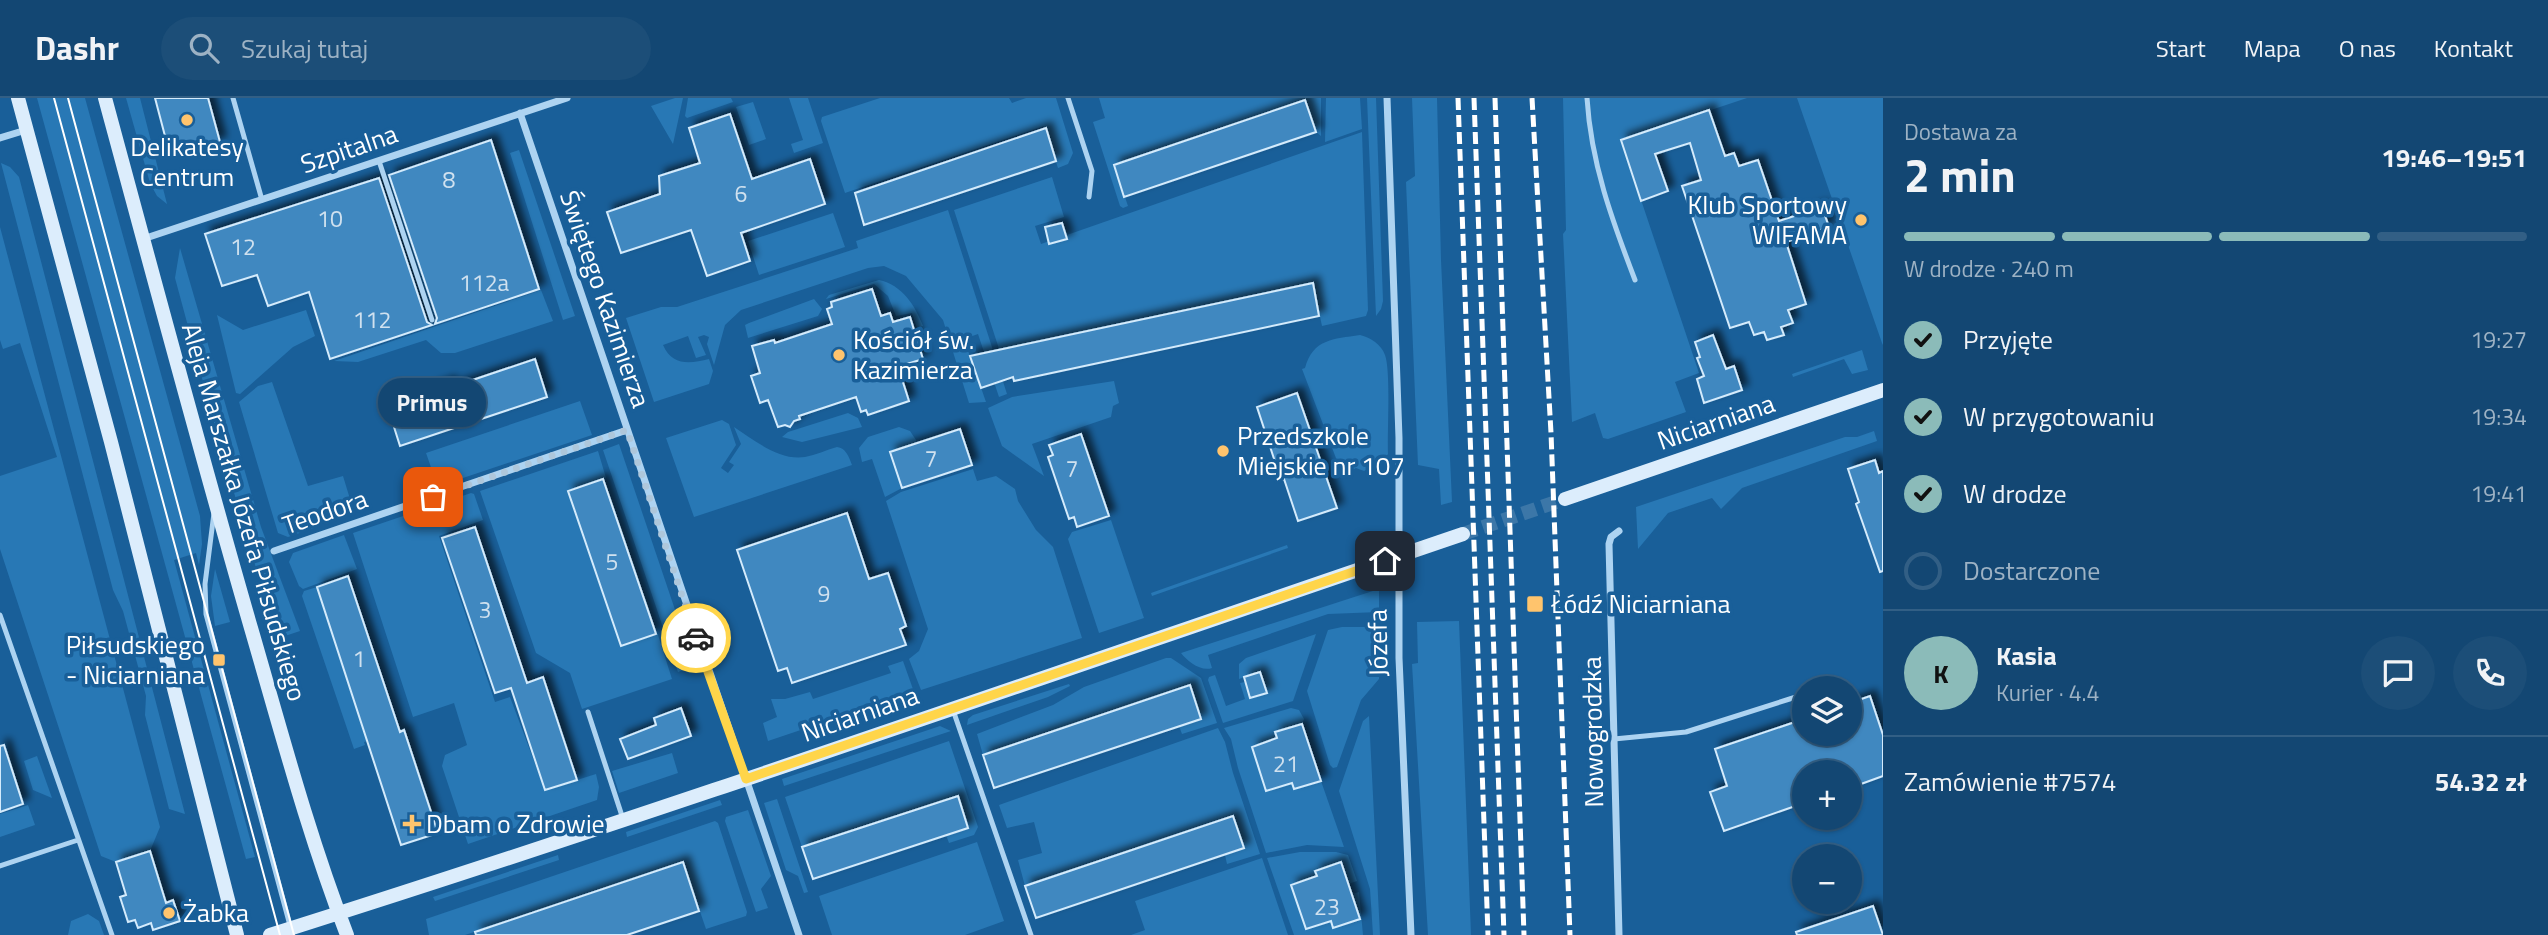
<!DOCTYPE html>
<html lang="pl">
<head>
<meta charset="utf-8">
<style>
  :root { --surface:#134773; --page:#1c4e78; --text:#f1f3f6; --muted:#9db2c4; --line:#325f85; --accent:#8bbbb9 }
  body { margin:0; font-family:"Titillium Web",sans-serif; background:var(--page); color:var(--text); height:100vh; display:flex; flex-direction:column; font-size:26px; white-space:nowrap }
  * { box-sizing:border-box; margin:0 }
  p { font-size:23px; color:var(--muted) }
  .icon { flex:none; width:38px; height:38px; fill:none; stroke:currentColor; stroke-width:2; stroke-linecap:round; stroke-linejoin:round }
  .map { position:relative; flex:1; overflow:hidden }
  .side { display:flex; flex-direction:column; background:var(--surface); width:665px }
  .side>* { flex:none }
  .fabs { position:absolute; left:1792px; top:578px; display:grid; gap:14px }
  .fabs a { display:grid; place-items:center; width:70px; height:70px; border-radius:50%; background:var(--surface); box-shadow:0 2px 5px #0004,0 0 0 2px var(--line); font-size:35px }
  .pin { position:absolute; display:grid; place-items:center; width:60px; height:60px; color:#fff; margin:-30px; border-radius:14px; box-shadow:0 4px 10px #0006 }
  .courier { position:absolute; display:grid; place-items:center; width:70px; height:70px; margin:-35px; border:5px solid #ffd54a; border-radius:50%; background:#fff; color:#222; box-shadow:0 2px 9px #0007 }
  .bubble { position:absolute; height:49px; border-radius:24px; background:var(--surface); box-shadow:0 2px 5px #0004,0 0 0 2px var(--line); font-size:23px; font-weight:700; line-height:49px; text-align:center }
  .head em { font-style:normal; font-weight:700 }
  .head div { display:flex; flex-direction:column-reverse }
  .head { display:flex; align-items:center; justify-content:space-between; height:119px; padding:0 21px }
  h1 { font-size:46px; font-weight:700; line-height:52px }
  .bar { display:grid; grid-template-columns:repeat(4,1fr); gap:10px 7px; align-content:center; height:84px; padding:0 21px }
  .bar i { height:9px; border-radius:5px; background:var(--line) }
  .bar .active { background:var(--accent) }
  .bar p { grid-column:span 4 }
  .line { display:flex; align-items:center; gap:18px; padding:0 21px; border-top:2px solid var(--line) }
  .line div { flex:1 }
  .round { display:grid; place-items:center; flex:none; width:74px; height:74px; border-radius:37px; background:var(--page) }
  ol { padding:0 21px; list-style:none }
  li { display:flex; align-items:center; gap:21px; height:77px }
  li p { margin-inline-start:auto }
  li .icon { padding:7px; border-radius:50%; background:var(--accent); color:#111; stroke-width:4 }
  li:last-child { color:var(--muted) }
  li i { width:38px; height:38px; border:4px solid var(--line); border-radius:50% }
  header { display:flex; align-items:center; gap:42px; box-sizing:border-box; height:98px; padding:0 35px; background:var(--surface); border-bottom:2px solid var(--line) }
  header strong { font-size:33px }
  nav { display:flex; gap:38px; margin-inline-start:auto; font-size:24px }
  .search { width:490px; height:63px; background:var(--page); display:flex; align-items:center; gap:18px; box-sizing:border-box; padding:0 24px; border-radius:38px; color:var(--muted); font-size:26px }
  main { display:flex; flex:1; min-height:0 }
  .map>svg:first-child { display:block }
  .green { fill:#2878b5 }
  .building { fill:#4188c0; stroke:#d4ebfc; stroke-width:2; filter:url(#shadow) }
  .lines { fill:none; stroke-linecap:round; stroke-linejoin:round }
  .secondary-tunnel { stroke:#3c77a8; stroke-width:14; stroke-dasharray:14 7; stroke-linecap:butt }
  .lane { stroke:#add3f1; stroke-width:5 }
  .street { stroke:#add3f1; stroke-width:7 }
  .secondary { stroke:#dcedfc; stroke-width:14 }
  .tram { stroke:#fff; stroke-width:2 }
  .rail { stroke:#fff; stroke-width:5; stroke-dasharray:12 5; stroke-linecap:butt }
  .done { stroke:#aec7db; stroke-width:7; stroke-dasharray:0 12.6 }
  .route { stroke:#ffd54a; stroke-width:9 }
  .poi-dot { fill:#ffc46d; stroke:#195f99; stroke-width:2.5 }
  .labels { text-anchor:middle; stroke-width:7; stroke-linejoin:round; paint-order:stroke }
  .number-label { font-size:23px; fill:#d0e1ef }
  .poi-label { font-size:26px; fill:#fff; stroke:#195f99; text-anchor:start }
  .street-label { font-size:26px; fill:#fff; stroke:#195f99 }
</style>
</head>
<body>
<header>
<strong>Dashr</strong>
<div class="search"><svg class="icon" aria-label="search" viewBox="0 0 24 24"><circle cx="10" cy="10" r="6"/><path d="M15 15l6 6"/></svg>Szukaj tutaj</div>
<nav><a>Start</a><a>Mapa</a><a>O nas</a><a>Kontakt</a></nav>
</header>
<main>
<div class="map">
<svg width="1883" height="837" viewBox="0 0 1883 837">
  <defs>
    <filter id="shadow"><feDropShadow dx="6" dy="-6" stdDeviation="3.5" flood-color="#0009"/></filter>
  </defs>
  <rect width="100%" height="100%" fill="#195f99"/>
  <!-- green -->
  <path class="green" d="M37,0H85L200,418L202,446L199,467L196,455L174,462L255,759L246,761Z
    M126,0H140L167,106L157,98L150,85Z
    M675,0H683L673,46L651,8Z
    M688,0H731L733,4L687,20L685,18Z
    M789,0H808L823,45L794,55L791,46L803,42Z
    M880,0H1009L1012,5L1026,0H1056L1073,55L1068,66L1058,70L1044,28L845,95L821,23L822,19Z
    M1099,0H1321V38L1316,34L1305,2L1114,67L1128,108L1123,110L1120,108L1093,24L1105,20Z
    M1326,0H1360L1362,31L1325,44Z
    M1367,0H1376L1383,203L1381,211L1376,218Z
    M1412,0H1437L1441,162L1452,404L1441,407L1439,371L1418,367L1406,84L1415,78Z
    M1563,0H1747L1621,42L1699,275L1675,284L1686,314L1608,341L1603,340L1595,315L1572,324L1564,156L1563,136L1566,132Z
    M1797,0H1883V247L1882,245Z
    M753,4L766,41L749,47L736,9Z
    M1362,34L1368,212L1366,218L1322,228L1313,186L1001,257L954,112L1052,79L1064,119L1035,128L1041,146Z
    M519,52L575,218L563,222L510,55Z
    M1,65L10,69L19,79L185,716L169,711L145,617L146,598L123,513L113,492Z
    M948,112L1007,296L999,299L978,236L964,241L986,304L969,305L943,222L906,178L884,168L868,170L741,212L725,227L714,267L707,246L709,239L704,237L698,239L706,257L696,260L688,238L663,247C672,268 690,266 709,261L713,273L709,286L654,304L626,220L661,209H677L858,150L856,143Z
    M833,115L845,149L759,177L748,143Z
    M0,129L160,729L150,753L116,764L101,758L0,451V378L57,359L20,245L3,251L0,242Z
    M180,150L261,429L300,533L285,538L263,494L219,343L175,180Z
    M879,182C902,187 915,207 923,228L917,230L912,215L896,218L888,198L874,186L826,201L829,197Z
    M541,192L553,223L455,255H441L426,242L358,264L334,263Z
    M814,201L822,211L818,218L748,240L745,227L749,225Z
    M306,212L315,238L293,249L240,296L236,295L217,217L243,232Z
    M1360,237C1371,240 1381,246 1385,257C1391,274 1387,334 1388,356L1383,363L1364,373L1356,370L1342,376L1302,271L1305,270C1313,241 1333,241 1360,237Z
    M1862,252L1868,272L1852,276L1844,261L1793,279L1792,276Z
    M1114,283L1119,305L1113,308L1111,319L1032,346L1044,378L1002,348L988,310L1012,299Z
    M272,284L308,388L343,378L350,401L310,414L314,430L288,439L278,435L239,304L258,288Z
    M580,303L592,337L451,384L433,375L426,355Z
    M848,315L858,320L862,329L802,344L782,339L788,334Z
    M722,322L729,326L736,347L721,370L728,375L734,367L729,364L741,346L734,329C754,342 779,363 805,359C816,357 826,352 837,349C846,350 849,359 852,367L694,419L666,340Z
    M899,329L910,333L918,345L891,355L902,390L885,399L872,361L862,364L859,350L868,339Z
    M1874,333L1877,343L1742,390L1721,411L1712,400L1668,415L1638,451L1636,409L1845,339H1857Z
    M619,346L693,565L691,569L678,574L603,352Z
    M598,353L606,380L569,393L658,537L672,581L582,611L570,575L536,555L480,393Z
    M973,371L977,383L996,378L1015,391L1018,403L1036,432L1053,449L1082,540L921,592L909,561L919,553L928,531L886,403L901,394Z
    M471,395L474,396L483,422L439,438L495,604L510,599L545,692L596,676L599,689L597,702L468,746L442,668L445,657L467,647L454,605L413,619L353,435Z
    M1111,422L1144,520L1099,535L1068,441L1072,434Z
    M344,437L357,471L303,491L299,488L289,464L293,455Z
    M1287,447L1288,450L1152,498L1151,495Z
    M215,471L230,524L215,528L211,498Z
    M317,489L368,643L364,644L365,647L354,651L302,498L304,493Z
    M1379,491V514L1328,516L1208,557L1212,570C1201,574 1187,563 1181,555Z
    M1459,523L1471,837H1428L1412,566L1418,565L1417,524Z
    M1342,529H1379V581L1361,602L1337,669L1333,670L1330,667L1307,593L1328,532Z
    M1316,536L1293,603L1223,625L1208,582L1209,579L1215,577L1226,608L1245,601L1240,585L1245,584L1251,600L1267,595L1260,574L1239,581V566L1246,560Z
    M1166,560H1171L1201,580L1217,625L1182,636L1179,628L1201,621L1190,587L983,657L977,636L1053,607L1084,589Z
    M903,563L914,594L768,643L763,625L777,619L771,601H785L810,594L813,601L891,575L888,568Z
    M1069,586L1070,588L1048,599L967,627L968,621L973,617Z
    M1291,610L1299,612L1304,621L1302,626L1275,634L1277,640L1252,649L1266,692L1292,685L1294,691L1321,683L1344,749L1307,747L1266,755L1238,670L1231,641L1224,630Z
    M1369,618L1380,837H1373L1370,791L1339,693L1363,623Z
    M940,628L951,633L784,688L782,681Z
    M1218,630L1225,644L1233,675L1260,756L1227,766L1225,757L1244,750L1232,718L1025,788L1018,762L1042,755L1034,724L1007,730L999,707Z
    M949,643L978,729L974,737L949,745L946,737L968,729L957,698L802,749L785,699Z
    M672,655L678,675L619,695L612,673Z
    M37,658L52,700L33,692L24,663Z
    M777,701L808,794L804,795L798,778L786,772L764,705Z
    M720,702L722,707L627,739L626,734Z
    M28,707L35,727L0,739V716Z
    M748,712L771,778L761,791L768,810L756,814L725,723L726,719Z
    M715,723L718,725L747,814L746,818L706,831L683,764L465,837H429L426,821Z
    M977,744L1004,823L965,837H832L819,798Z
    M1300,754H1336L1348,757L1357,783L1348,786L1341,764L1315,773L1317,778L1292,787L1306,831L1331,823L1352,796L1359,794L1363,837H1294L1267,760Z
    M558,757L559,762L435,803L433,799Z
    M1262,760L1288,837H1131L1145,832L1135,803Z
    M88,816L99,823L104,837H68L71,823Z"/>
  <!-- building -->
  <path class="building" d="M155,0H208L220,44L170,57Z
    M1305,2L1316,34L1124,99L1114,67Z
    M1709,12L1725,58L1734,55L1739,68L1758,62L1779,123L1822,109L1829,129L1786,144L1806,206L1788,212L1793,225L1781,229L1784,237L1767,242L1764,234L1754,237L1749,224L1730,230L1682,88L1701,82L1690,45L1655,56L1668,93L1641,103L1621,42Z
    M730,16L752,81L810,61L825,106L741,135L750,163L707,178L691,132L621,155L607,114L660,96L659,78L700,65L689,30Z
    M1046,30L1056,63L864,127L855,95Z
    M491,42L539,191L435,226L437,220L389,77Z
    M379,80L427,224L432,227L330,261L309,194L268,208L257,177L222,188L205,136Z
    M1062,125L1067,141L1049,146L1045,129Z
    M1313,185L1319,218L1014,283L1013,279L981,290L970,258Z
    M872,191L881,218L890,215L893,224L910,219L923,261L907,266L910,275L901,278L909,303L868,317L866,312L861,314L856,299L799,318L800,321L794,323L790,329L785,327L778,329L768,302L760,305L751,278L760,275L752,248L774,242L775,245L832,226L827,211L832,209L831,204Z
    M1713,237L1726,271L1734,268L1742,292L1704,305L1697,281L1704,278L1697,260L1700,259L1695,244Z
    M535,261L547,299L400,348L388,310L433,295L432,290L450,284L452,289Z
    M1297,295L1337,410L1298,423L1284,381L1281,382L1257,309Z
    M960,331L972,367L902,390L890,354Z
    M1081,336L1109,418L1077,429L1074,419L1069,421L1048,359L1053,357L1049,347Z
    M1875,362L1879,375L1883,373V473L1880,474L1856,406L1859,404L1848,371Z
    M603,381L656,536L621,548L568,393Z
    M847,415L869,481L888,475L906,528L900,531L906,547L792,585L787,570L778,573L737,452Z
    M475,429L527,585L543,579L577,682L545,692L511,590L495,595L442,440Z
    M348,478L400,634L404,632L438,735L401,747L317,489Z
    M1260,574L1267,595L1250,600L1244,579Z
    M1190,587L1201,621L994,690L983,657Z
    M1870,598L1883,637V678L1850,690V674H1804V705L1724,733L1710,694L1727,688L1715,651L1804,621V635H1850V605Z
    M681,610L691,638L628,661L620,641L656,627L654,620Z
    M1302,626L1321,683L1294,691L1292,685L1266,693L1252,649L1277,640L1275,634Z
    M4,647L23,706L0,714V648Z
    M958,698L968,730L813,781L802,749Z
    M1233,718L1244,750L1036,820L1025,788Z
    M150,753L166,805L173,802L180,823L153,832L151,825L138,830L135,822L128,824L120,799L126,797L116,764Z
    M683,764L699,813L627,837H476L475,834Z
    M1341,764L1360,821L1333,830L1331,823L1306,831L1291,787L1317,778L1315,773Z
    M1873,808L1883,837H1797L1796,834Z"/>
  <g class="lines">
    <!-- secondary-tunnel -->
    <path class="secondary-tunnel" d="M1463,436L1565,401"/>
    <!-- lane -->
    <path class="lane" d="M233,0L262,102
      M1068,0L1092,73L1089,99
      M1587,0C1591,65 1612,122 1635,182
      M379,63L432,222
      M214,415L205,486L206,516L291,831
      M0,517L112,837
      M953,612L1031,837
      M588,614L623,721
      M1614,641L1686,634L1796,599
      M0,768L78,742"/>
    <!-- street -->
    <path class="street" d="M1387,0L1399,340V560L1411,837
      M520,15L799,837
      M0,40L26,32
      M143,141L567,0
      M274,453L627,332
      M1619,837L1609,446L1611,439L1619,433"/>
    <!-- secondary -->
    <path class="secondary" d="M18,0L111,344L237,837
      M105,0C153,177 200,354 251,530C281,633 308,736 347,837
      M1565,401L1883,292
      M270,837C670,711 1066,571 1463,436"/>
    <!-- tram -->
    <path class="tram" d="M54,0L280,837
      M68,0L294,837"/>
    <!-- rail -->
    <path class="rail" d="M1458,0L1488,837
      M1474,0L1504,837
      M1495,0L1524,837
      M1532,0L1551,335L1570,837"/>
  </g>
  <g class="lines">
    <!-- done -->
    <path class="done" d="M433,399L627,332L696,540"/>
    <!-- route -->
    <path class="route" d="M696,540L746,681L1385,463"/>
  </g>
  <!-- markers -->
  <g class="poi-dot">
    <circle cx="187" cy="22" r="7"/>
    <circle cx="1861" cy="122" r="7"/>
    <circle cx="839" cy="257" r="7"/>
    <circle cx="1223" cy="353" r="7"/>
    <rect x="1526" y="497" width="18" height="18" rx="3.5"/>
    <rect x="212" y="555" width="14" height="14" rx="3.5"/>
    <path d="M408.5 715.5h7v7h7v7h-7v7h-7v-7h-7v-7h7z"/>
    <circle cx="169" cy="815" r="7"/>
  </g>
  <g class="labels">
    <!-- number labels -->
    <g class="number-label">
      <text x="449" y="90">8</text>
      <text x="741" y="104">6</text>
      <text x="330" y="129">10</text>
      <text x="243" y="157">12</text>
      <text x="484" y="193">112a</text>
      <text x="372" y="230">112</text>
      <text x="931" y="369">7</text>
      <text x="1072" y="379">7</text>
      <text x="612" y="472">5</text>
      <text x="824" y="504">9</text>
      <text x="485" y="520">3</text>
      <text x="359" y="569">1</text>
      <text x="1286" y="674">21</text>
      <text x="1327" y="817">23</text>
    </g>
    <!-- poi labels -->
    <g class="poi-label">
      <text x="187" y="58" text-anchor="middle">Delikatesy<tspan x="187" dy="30">Centrum</tspan></text>
      <text x="1847" y="116" text-anchor="end">Klub Sportowy<tspan x="1847" dy="30">WIFAMA</tspan></text>
      <text x="853" y="251">Kościół św.<tspan x="853" dy="30">Kazimierza</tspan></text>
      <text x="1237" y="347">Przedszkole<tspan x="1237" dy="30">Miejskie nr 107</tspan></text>
      <text x="1551" y="515">Łódź Niciarniana</text>
      <text x="205" y="556" text-anchor="end">Piłsudskiego<tspan x="205" dy="30">- Niciarniana</tspan></text>
      <text x="426" y="735">Dbam o Zdrowie</text>
      <text x="183" y="824">Żabka</text>
    </g>
    <!-- street labels -->
    <g class="street-label">
      <text transform="translate(349 51) rotate(-19)" y="9">Szpitalna</text>
      <text transform="translate(605 201) rotate(71)" y="9">Świętego Kazimierza</text>
      <text transform="translate(1716 324) rotate(-19)" y="9">Niciarniana</text>
      <text transform="translate(244 414) rotate(74)" y="9">Aleja Marszałka Józefa Piłsudskiego</text>
      <text transform="translate(325 414) rotate(-19)" y="9">Teodora</text>
      <text transform="translate(1378 545) rotate(-91)" y="9">Józefa</text>
      <text transform="translate(860 616) rotate(-19)" y="9">Niciarniana</text>
      <text transform="translate(1593 634) rotate(-91)" y="9">Nowogrodzka</text>
    </g>
  </g>
</svg>
<div class="fabs">
<a><svg class="icon" aria-label="layers" viewBox="0 0 24 24"><path d="M12 4l9 5-9 5-9-5zM3 14l9 5 9-5"/></svg></a>
<a>+</a>
<a>−</a>
</div>
<div class="pin" style="left:433px;top:399px;background:#ea580c"><svg class="icon" aria-label="bag" viewBox="0 0 24 24"><path d="M5 8h14l-1 12H6zM9 8a3 3 0 0 1 6 0"/></svg></div>
<div class="pin" style="left:1385px;top:463px;background:#1f2937"><svg class="icon" aria-label="home" viewBox="0 0 24 24"><path d="M3 11l9-7 9 7M6 9v11h12V9"/></svg></div>
<div class="courier" style="left:696px;top:540px"><svg class="icon" aria-label="car" viewBox="0 0 24 24"><path d="M5 17H2v-5l4-1 3-4h7l3 4 3 1v5h-3M9 17h6M6 11h13"/><circle cx="7" cy="17" r="2"/><circle cx="17" cy="17" r="2"/></svg></div>
<div class="bubble" style="left:378px;top:280px;width:108px">Primus</div>
</div>
<section class="side">
<div class="head"><div><h1>2 min</h1><p>Dostawa za</p></div><em>19:46–19:51</em></div>
<div class="bar"><i class="active"></i><i class="active"></i><i class="active"></i><i></i><p>W drodze · 240 m</p></div>
<ol>
<li><svg class="icon" aria-label="check" viewBox="0 0 24 24"><path d="M5 12l5 5 9-10"/></svg>Przyjęte<p>19:27</p></li>
<li><svg class="icon" aria-label="check" viewBox="0 0 24 24"><path d="M5 12l5 5 9-10"/></svg>W przygotowaniu<p>19:34</p></li>
<li><svg class="icon" aria-label="check" viewBox="0 0 24 24"><path d="M5 12l5 5 9-10"/></svg>W drodze<p>19:41</p></li>
<li><i></i>Dostarczone</li>
</ol>
<div class="line" style="height:126px"><b class="round" style="background:var(--accent);color:#111">K</b><div><b>Kasia</b><p>Kurier · 4.4</p></div><a class="round"><svg class="icon" aria-label="chat" viewBox="0 0 24 24"><path d="M4 5h16v11H9l-5 4z"/></svg></a><a class="round"><svg class="icon" aria-label="phone" viewBox="0 0 24 24"><path d="M5 4h4l2 5-3 2q2 4 5 5l2-3 5 2v4C11 20 4 13 5 4z"/></svg></a></div>
<div class="line" style="height:91px"><div>Zamówienie #7574</div><b>54.32 zł</b></div>
</section>
</main>
</body>
</html>
